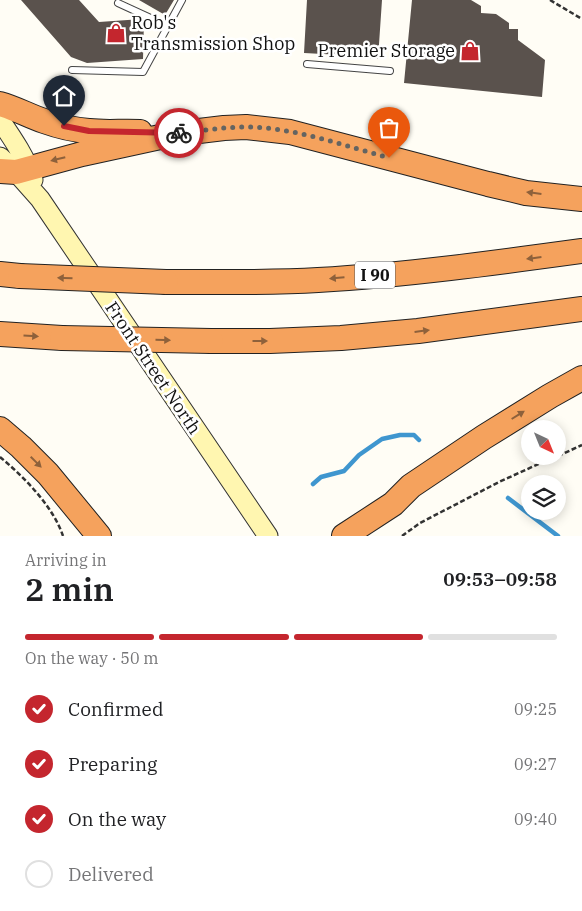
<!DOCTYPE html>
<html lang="en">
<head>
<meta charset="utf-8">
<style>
  :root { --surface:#fff; --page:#f2f2f2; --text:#202124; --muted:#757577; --line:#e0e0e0; --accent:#c4262e }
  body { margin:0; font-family:"IBM Plex Serif",serif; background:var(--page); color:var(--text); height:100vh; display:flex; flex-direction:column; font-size:19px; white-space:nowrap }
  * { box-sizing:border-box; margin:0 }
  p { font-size:16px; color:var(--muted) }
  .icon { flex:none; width:28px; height:28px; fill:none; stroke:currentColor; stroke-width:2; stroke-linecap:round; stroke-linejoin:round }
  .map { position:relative; height:536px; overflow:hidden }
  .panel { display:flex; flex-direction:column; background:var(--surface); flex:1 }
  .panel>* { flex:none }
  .needle { width:32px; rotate:137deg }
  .controls { position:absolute; left:521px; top:420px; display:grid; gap:10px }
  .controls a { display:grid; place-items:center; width:45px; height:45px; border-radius:50%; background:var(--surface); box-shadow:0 2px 12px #0003; font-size:25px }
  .pin { position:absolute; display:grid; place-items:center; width:42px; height:42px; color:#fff; margin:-51px -21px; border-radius:50% 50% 50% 0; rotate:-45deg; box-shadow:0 0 5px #0007 }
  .pin .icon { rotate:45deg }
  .courier { position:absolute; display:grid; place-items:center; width:50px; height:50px; margin:-25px; border:4px solid #c4262e; border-radius:50%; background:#fff; color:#222; box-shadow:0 1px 6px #0007 }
  .overview em { font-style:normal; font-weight:600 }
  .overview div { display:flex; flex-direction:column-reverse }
  .overview { display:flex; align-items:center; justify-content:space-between; height:85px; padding:0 25px }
  h1 { font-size:32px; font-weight:600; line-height:38px }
  .bar { display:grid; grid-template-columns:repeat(4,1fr); gap:8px 5px; align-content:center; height:60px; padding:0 25px }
  .bar i { height:6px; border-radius:4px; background:var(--line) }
  .bar .active { background:var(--accent) }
  .bar p { grid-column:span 4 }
  ol { padding:0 25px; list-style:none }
  li { display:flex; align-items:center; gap:15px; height:55px }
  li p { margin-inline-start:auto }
  li .icon { padding:5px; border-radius:50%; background:var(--accent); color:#fff; stroke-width:4 }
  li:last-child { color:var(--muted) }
  li i { width:28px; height:28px; border:2px solid var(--line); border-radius:50% }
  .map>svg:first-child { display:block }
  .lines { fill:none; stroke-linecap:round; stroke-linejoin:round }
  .stream { stroke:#3f96cf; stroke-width:4.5 }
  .building { fill:#5a524d }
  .service-casing { stroke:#444; stroke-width:8 }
  .secondary-casing { stroke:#333; stroke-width:21 }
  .motorway-casing { stroke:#222; stroke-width:26 }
  .path { stroke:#333; stroke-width:2.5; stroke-dasharray:5 2.5; stroke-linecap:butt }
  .service { stroke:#fff; stroke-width:6 }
  .secondary { stroke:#fff6b0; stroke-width:19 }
  .motorway { stroke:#f5a25d; stroke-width:24 }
  .motorway-bridge-casing { stroke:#222; stroke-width:26; stroke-linecap:butt }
  .motorway-bridge { stroke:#f5a25d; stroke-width:24 }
  .oneway { fill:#8e613b }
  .done { stroke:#646461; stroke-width:5; stroke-dasharray:0 9 }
  .route { stroke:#c4262e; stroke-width:6 }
  .labels { text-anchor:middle; stroke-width:5; stroke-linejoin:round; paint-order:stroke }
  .shield { fill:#fff; stroke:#585858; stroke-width:1 }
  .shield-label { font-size:16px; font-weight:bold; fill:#111 }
  .poi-label { font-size:18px; fill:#111; stroke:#fff; text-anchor:start }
  .street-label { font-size:18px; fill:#111; stroke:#fff }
</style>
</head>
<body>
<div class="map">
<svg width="582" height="536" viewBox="0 0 582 536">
  <rect width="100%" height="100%" fill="#fffdf5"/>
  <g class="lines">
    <!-- stream -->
    <path class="stream" d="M313,484L321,477L344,471L359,455L382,439L400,435H414L419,440
      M508,498L558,536"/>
  </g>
  <!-- building -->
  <path class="building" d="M21,0H79L99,22L142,19L144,20L143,59L87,63L71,57Z
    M139,0H174L165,15Z
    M307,0H382L378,59L342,57V55L304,53Z
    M412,0H471L481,6V13L496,14L509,23V29H518V40L545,60L542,97L404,83Z"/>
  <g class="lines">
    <defs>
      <path id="service" d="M118,3L168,26
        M307,64L390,71
        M72,70L143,72L182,0"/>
      <path id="secondary" d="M0,120C13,139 26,158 33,180
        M0,157L16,172L40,199L268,536"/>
      <path id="motorway" d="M0,104C15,108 29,116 44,121C58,126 74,130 89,131C106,133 123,131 140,132
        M0,171L16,172L82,154L174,134L224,128L246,127L290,132L488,184L526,193L582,199
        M0,274L20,276
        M166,282C217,282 267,283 318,280C406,275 494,263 582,251
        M0,334L62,338
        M211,341H270L341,338L418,331L582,309
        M0,429L21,447L48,474L99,536
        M344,536L393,504L411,486L484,437L550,396L582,378"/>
    </defs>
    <!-- service casing -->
    <use href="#service" class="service-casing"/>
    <!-- secondary casing -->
    <use href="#secondary" class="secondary-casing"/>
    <!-- motorway casing -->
    <use href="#motorway" class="motorway-casing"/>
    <!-- path -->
    <path class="path" d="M550,0L582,19
      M558,456L582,445
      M0,457C24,477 53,506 63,536
      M402,536L420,523L499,482L556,456"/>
    <!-- service -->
    <use href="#service" class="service"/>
    <!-- secondary -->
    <use href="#secondary" class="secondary"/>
    <!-- motorway -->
    <use href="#motorway" class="motorway"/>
    <defs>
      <path id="motorway-bridge" d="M20,276L166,282
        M62,338L211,341"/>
    </defs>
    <!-- motorway-bridge casing -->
    <use href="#motorway-bridge" class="motorway-bridge-casing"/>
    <!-- motorway-bridge -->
    <use href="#motorway-bridge" class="motorway-bridge"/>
  </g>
  <!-- one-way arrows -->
  <defs><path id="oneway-solid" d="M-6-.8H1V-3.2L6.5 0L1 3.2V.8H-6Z" transform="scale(1.25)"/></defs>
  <g class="oneway">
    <use href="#oneway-solid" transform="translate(58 159) rotate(166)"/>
    <use href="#oneway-solid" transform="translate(534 193) rotate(-173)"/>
    <use href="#oneway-solid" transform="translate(534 258) rotate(173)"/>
    <use href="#oneway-solid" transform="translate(65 278) rotate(-178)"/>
    <use href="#oneway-solid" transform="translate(337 278) rotate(175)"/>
    <use href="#oneway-solid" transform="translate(422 331) rotate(-7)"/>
    <use href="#oneway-solid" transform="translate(31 336) rotate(3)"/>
    <use href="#oneway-solid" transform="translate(163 340) rotate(1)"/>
    <use href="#oneway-solid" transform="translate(260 341)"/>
    <use href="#oneway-solid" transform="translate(518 415) rotate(-32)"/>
    <use href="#oneway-solid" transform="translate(36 462) rotate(45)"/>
  </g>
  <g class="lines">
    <!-- done -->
    <path class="done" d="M179,133C201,131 223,127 245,127C292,127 343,145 389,158"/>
    <!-- route -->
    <path class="route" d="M64,126L89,131L179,133"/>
  </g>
  <!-- icons -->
  <defs>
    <symbol id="shop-bare" viewBox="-9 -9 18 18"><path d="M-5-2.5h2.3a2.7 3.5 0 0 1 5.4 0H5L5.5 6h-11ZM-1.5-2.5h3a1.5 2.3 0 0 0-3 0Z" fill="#c4262e" stroke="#fff" stroke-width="2.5" paint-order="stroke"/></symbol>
  </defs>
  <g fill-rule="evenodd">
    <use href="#shop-bare" x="102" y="19" width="28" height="28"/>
    <use href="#shop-bare" x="456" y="37" width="28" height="28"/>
  </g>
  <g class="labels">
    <!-- shield labels -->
    <rect class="shield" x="355" y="261.5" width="40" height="27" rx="4"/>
    <g class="shield-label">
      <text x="375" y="281">I 90</text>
    </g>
    <!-- poi labels -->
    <g class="poi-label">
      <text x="131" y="29">Rob's<tspan x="131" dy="21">Transmission Shop</tspan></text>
      <text x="455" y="57" text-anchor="end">Premier Storage</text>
    </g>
    <!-- street labels -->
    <g class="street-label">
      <text transform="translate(153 368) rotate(56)" y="6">Front Street North</text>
    </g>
  </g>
</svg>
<div class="controls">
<a><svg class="needle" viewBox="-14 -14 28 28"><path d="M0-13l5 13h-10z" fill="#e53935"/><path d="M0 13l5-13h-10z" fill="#757577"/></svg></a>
<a><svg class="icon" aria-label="layers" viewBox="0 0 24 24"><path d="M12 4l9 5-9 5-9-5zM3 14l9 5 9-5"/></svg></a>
</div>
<div class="pin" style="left:389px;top:158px;background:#ea580c"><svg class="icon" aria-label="bag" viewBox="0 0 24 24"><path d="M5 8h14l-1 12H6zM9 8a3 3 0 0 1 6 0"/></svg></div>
<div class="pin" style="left:64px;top:126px;background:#1f2937"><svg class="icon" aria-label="home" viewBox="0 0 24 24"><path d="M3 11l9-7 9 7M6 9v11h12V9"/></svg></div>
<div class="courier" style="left:179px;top:133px"><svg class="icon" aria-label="bike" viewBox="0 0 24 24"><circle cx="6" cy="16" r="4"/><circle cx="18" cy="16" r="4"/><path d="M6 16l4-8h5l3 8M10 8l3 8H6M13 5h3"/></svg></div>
</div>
<section class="panel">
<div class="overview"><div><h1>2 min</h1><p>Arriving in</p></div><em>09:53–09:58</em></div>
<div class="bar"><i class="active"></i><i class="active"></i><i class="active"></i><i></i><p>On the way · 50 m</p></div>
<ol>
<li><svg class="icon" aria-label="check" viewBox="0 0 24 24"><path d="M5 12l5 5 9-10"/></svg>Confirmed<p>09:25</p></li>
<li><svg class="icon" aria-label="check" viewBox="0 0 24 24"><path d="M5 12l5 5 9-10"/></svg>Preparing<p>09:27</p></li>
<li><svg class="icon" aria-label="check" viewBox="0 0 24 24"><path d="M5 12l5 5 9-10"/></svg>On the way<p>09:40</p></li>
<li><i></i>Delivered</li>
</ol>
</section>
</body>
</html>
